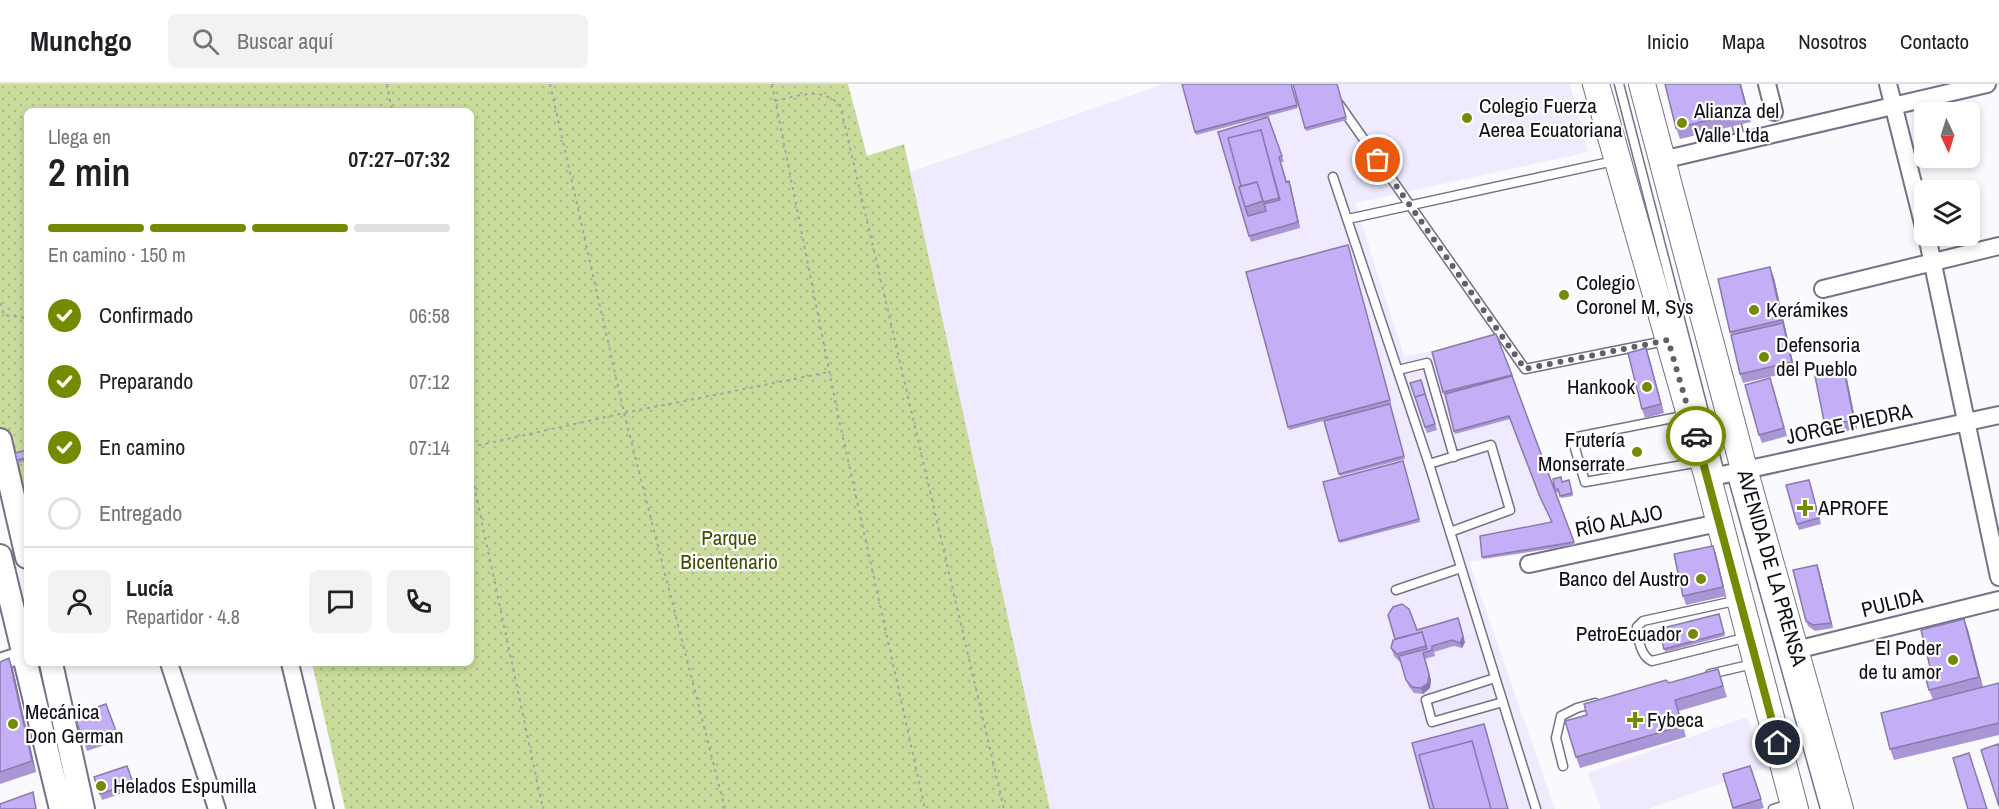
<!DOCTYPE html>
<html lang="es">
<head>
<meta charset="utf-8">
<style>
  :root { --surface:#fff; --page:#f2f2f2; --text:#202124; --muted:#757577; --line:#e0e0e0; --accent:#738b00 }
  body { margin:0; font-family:"Archivo Narrow",sans-serif; background:var(--page); color:var(--text); height:100vh; display:flex; flex-direction:column; font-size:22px; white-space:nowrap }
  * { box-sizing:border-box; margin:0 }
  p { font-size:20px; color:var(--muted) }
  .icon { flex:none; width:33px; height:33px; fill:none; stroke:currentColor; stroke-width:2; stroke-linecap:round; stroke-linejoin:round }
  .map { position:relative; flex:1; overflow:hidden }
  .side { position:absolute; left:24px; top:24px; width:450px; height:558px; display:flex; flex-direction:column; background:var(--surface); border-radius:9px; box-shadow:0 3px 9px #0003 }
  .side>* { flex:none }
  .needle { width:39px; rotate:176deg }
  .controls { position:absolute; left:1914px; top:18px; display:grid; gap:12px }
  .controls a { display:grid; place-items:center; width:66px; height:66px; border-radius:9px; background:var(--surface); box-shadow:0 3px 9px #0003; font-size:30px }
  .pin { position:absolute; display:grid; place-items:center; width:51px; height:51px; color:#fff; margin:-26px; border:3px solid #fff; border-radius:50%; box-shadow:0 2px 6px #0007 }
  .courier { position:absolute; display:grid; place-items:center; width:60px; height:60px; margin:-30px; border:4px solid #738b00; border-radius:50%; background:#fff; color:#222; box-shadow:0 2px 8px #0007 }
  .overview em { font-style:normal; font-weight:600 }
  .overview div { display:flex; flex-direction:column-reverse }
  .overview { display:flex; align-items:center; justify-content:space-between; height:102px; padding:0 24px }
  h1 { font-size:39px; font-weight:600; line-height:45px }
  .bar { display:grid; grid-template-columns:repeat(4,1fr); gap:9px 6px; align-content:center; height:72px; padding:0 24px }
  .bar i { height:8px; border-radius:4px; background:var(--line) }
  .bar .selected { background:var(--accent) }
  .bar p { grid-column:span 4 }
  .line { display:flex; align-items:center; gap:15px; padding:0 24px; border-top:2px solid var(--line) }
  .line div { flex:1 }
  .round { display:grid; place-items:center; flex:none; width:63px; height:63px; border-radius:9px; background:var(--page) }
  ol { padding:0 24px; list-style:none }
  li { display:flex; align-items:center; gap:18px; height:66px }
  li p { margin-inline-start:auto }
  li .icon { padding:6px; border-radius:50%; background:var(--accent); color:#fff; stroke-width:4 }
  li:last-child { color:var(--muted) }
  li i { width:33px; height:33px; border:3px solid var(--line); border-radius:50% }
  header { display:flex; align-items:center; gap:36px; box-sizing:border-box; height:84px; padding:0 30px; background:var(--surface); border-bottom:2px solid var(--line) }
  header strong { font-size:28px }
  nav { display:flex; gap:33px; margin-inline-start:auto; font-size:21px }
  .search { width:420px; height:54px; background:var(--page); display:flex; align-items:center; gap:15px; box-sizing:border-box; padding:0 21px; border-radius:9px; color:var(--muted); font-size:22px }
  .map>svg:first-child { display:block }
  .built { fill:#efeafd }
  .park { fill:url(#park-dots) }
  .lines { fill:none; stroke-linecap:round; stroke-linejoin:round }
  .lane-casing { stroke:#767186; stroke-width:11 }
  .street-casing { stroke:#767186; stroke-width:20 }
  .secondary-casing { stroke:#767186; stroke-width:26 }
  .primary-casing { stroke:#767186; stroke-width:28 }
  .path { stroke:#a3a2a8; stroke-width:2; stroke-dasharray:3 4.5; stroke-linecap:butt }
  .lane { stroke:#fff; stroke-width:8 }
  .street { stroke:#fff; stroke-width:16 }
  .secondary { stroke:#fff; stroke-width:22 }
  .primary { stroke:#fff; stroke-width:26 }
  .wall { fill:#a996d4 }
  .shaded-wall { fill:#897aac }
  .building { fill:#c4aff6; stroke:#897aac; stroke-width:1.5; fill-rule:evenodd }
  .done { stroke:#626067; stroke-width:6; stroke-dasharray:0 10.8 }
  .route { stroke:#738b00; stroke-width:8 }
  .poi-dot { fill:#738b00; stroke:#fff; stroke-width:2 }
  .labels { text-anchor:middle; stroke-width:4.5; stroke-linejoin:round; paint-order:stroke }
  .poi-label { font-size:21px; fill:#100e16; stroke:#fff; text-anchor:start }
  .street-label { font-size:21px; fill:#100e16; stroke:#fff }
  .park-label { font-size:21px; fill:#404e03; stroke:#fff }
</style>
</head>
<body>
<header>
<strong>Munchgo</strong>
<div class="search"><svg class="icon" aria-label="search" viewBox="0 0 24 24"><circle cx="10" cy="10" r="6"/><path d="M15 15l6 6"/></svg>Buscar aquí</div>
<nav><a>Inicio</a><a>Mapa</a><a>Nosotros</a><a>Contacto</a></nav>
</header>
<div class="map">
<svg width="1999" height="725" viewBox="0 0 1999 725">
  <defs>
    <pattern id="park-dots" width="8" height="8" patternUnits="userSpaceOnUse" patternTransform="scale(1.5)"><rect width="8" height="8" fill="#cadc9c"/><path d="M2 2h.1M6 6h.1" fill="none" stroke="#acbc86" stroke-width="1.8" stroke-linecap="round"/></pattern>
  </defs>
  <rect width="100%" height="100%" fill="#faf9fe"/>
  <!-- built -->
  <path class="built" d="M1164,0H1570L1588,68L1355,119L1404,272L1431,267L1433,270L1497,252L1575,461L1469,478L1555,725H1050L910,88Z
    M1747,633L1765,684L1648,725H1601L1588,689Z"/>
  <!-- park -->
  <path class="park" d="M0,0H848L867,72L904,60L1050,725H345L312,579H471V27H27V465L0,372Z"/>
  <g class="lines">
    <defs>
      <path id="lane" d="M1619,0L1719,386
        M1339,20L1525,285L1665,257
        M1734,31L1741,57
        M1333,93L1429,380L1536,725
        M1348,135L1614,77
        M1398,286L1427,279L1454,373
        M1688,331L1572,354L1585,398L1700,378
        M1429,380L1491,361L1510,426L1450,448
        M1731,388L1825,725
        M1396,506L1461,484
        M1739,516L1643,537L1637,543C1638,555 1641,573 1652,577L1748,553
        M1710,590L1753,580
        M1495,594L1426,616L1432,638L1503,618
        M1563,682L1556,654L1561,632L1577,624L1595,619
        M1773,725L1790,720"/>
      <path id="street" d="M1767,0L1774,28
        M1888,0L1924,143
        M1662,76L1987,0
        M1927,152L1999,493
        M1823,205L1999,162
        M1708,394L1999,331
        M1529,480L1718,439
        M1796,566L1999,516
        M0,578L27,569
        M169,579L217,725
        M290,579L325,725"/>
      <path id="secondary" d="M0,356L27,473
        M0,472L61,725
        M51,579L83,725"/>
      <path id="primary" d="M1596,0L1708,394L1795,725
        M1642,0L1744,385L1840,725"/>
    </defs>
    <!-- lane casing -->
    <use href="#lane" class="lane-casing"/>
    <!-- street casing -->
    <use href="#street" class="street-casing"/>
    <!-- secondary casing -->
    <use href="#secondary" class="secondary-casing"/>
    <!-- primary casing -->
    <use href="#primary" class="primary-casing"/>
    <!-- path -->
    <path class="path" d="M387,0L392,27
      M550,0L624,329L725,725
      M772,0L838,331L925,725
      M775,17C799,12 820,2 840,21L1004,725
      M0,219L4,231L27,234
      M471,363L624,329L829,288
      M471,387L543,725"/>
    <!-- lane -->
    <use href="#lane" class="lane"/>
    <!-- street -->
    <use href="#street" class="street"/>
    <!-- secondary -->
    <use href="#secondary" class="secondary"/>
    <!-- primary -->
    <use href="#primary" class="primary"/>
  </g>
  <!-- wall -->
  <path class="wall" d="M1182,0H1291L1298,24L1196,51Z
    M1293,0H1337L1347,36L1306,47Z
    M1741,0L1751,38L1680,55L1676,44Z
    M1268,33L1284,78H1281L1287,98L1291,103L1300,144L1251,158L1218,48Z
    M1348,161L1391,319L1289,346L1246,188Z
    M1774,194L1795,287L1743,299L1740,290L1718,195Z
    M1496,250L1575,461L1483,475L1482,473L1552,438L1510,335L1455,350L1454,347L1445,311H1444L1443,308Z
    M1649,273L1664,329L1645,334L1642,325Z
    M1844,286L1847,295L1857,345L1828,351L1825,342Z
    M1421,296L1437,346L1427,349L1410,299Z
    M1773,302L1787,352L1762,359L1759,351Z
    M1390,320L1405,375L1340,392L1324,337Z
    M27,366V377L18,379L17,376Z
    M1403,377L1420,438L1340,459L1323,398Z
    M1553,395L1562,398L1569,396L1573,412L1561,414L1559,408L1556,409Z
    M1811,401L1821,440L1799,446L1797,440Z
    M1713,462L1716,470L1726,512L1686,521L1683,512Z
    M1819,486L1833,544L1815,547L1808,542L1806,537Z
    M1719,530L1725,552L1665,568L1659,545Z
    M1964,535L1968,546L1983,603L1999,599V651L1894,676L1890,665L1933,616L1929,606L1930,583Z
    M1417,546L1465,558L1462,564L1454,562L1434,568L1435,572L1425,575L1431,596L1430,604L1423,610L1414,609L1408,601L1401,578H1400L1394,572L1391,564Z
    M0,578L13,585L36,688L0,700Z
    M1718,585L1727,613L1679,627L1686,653L1580,684L1576,673L1587,631L1669,599Z
    M106,620L119,656L87,667L74,631Z
    M127,682L135,705L102,716L94,693Z
    M1750,682L1764,724L1760,725H1734L1723,690Z"/>
  <!-- shaded-wall -->
  <path class="shaded-wall" d="M1740,0H1741L1751,38L1747,27Z
    M1289,97L1291,103L1300,144L1298,138Z
    M1770,183L1774,194L1795,287L1792,278Z
    M1646,264L1649,273L1664,329L1661,320Z
    M1844,286L1847,295L1857,345L1854,336Z
    M1713,462L1716,470L1726,512L1723,503Z
    M1817,481L1819,486L1833,544L1831,539Z
    M1964,535L1968,546L1983,604L1979,593Z
    M1460,539L1465,558L1462,564L1460,559Z
    M9,574L13,585L36,688L32,677Z
    M1425,575L1431,596L1430,604L1423,610L1421,604Z"/>
  <!-- building -->
  <path class="building" d="M1182,0H1291L1297,21L1195,48Z
    M1293,0H1337L1346,33L1305,44Z
    M1665,0H1740L1747,27L1676,44Z
    M1268,33L1282,72L1279,73L1286,98L1289,97L1298,138L1249,152L1218,48ZM1261,46L1280,116L1264,120L1266,127L1248,132L1239,103L1241,102L1228,54Z
    M1261,46L1279,114L1263,118L1257,98L1241,102L1228,54Z
    M1257,98L1263,117L1245,123L1239,103Z
    M1348,161L1390,316L1288,343L1246,188Z
    M1770,183L1782,236L1730,248L1718,195Z
    M1783,239L1792,278L1740,290L1731,251Z
    M1496,250L1512,291L1443,308L1432,268Z
    M1646,264L1661,320L1642,325L1628,269Z
    M1844,286L1854,336L1825,342L1815,292Z
    M1512,292L1574,458L1482,473L1480,452L1552,438L1540,413L1509,332L1454,347L1445,310Z
    M1770,294L1784,344L1759,351L1745,301Z
    M1421,296L1426,313L1425,310L1415,313L1416,316L1410,299Z
    M1425,310L1435,340L1425,343L1415,313Z
    M1390,320L1404,372L1339,390L1324,337Z
    M27,366V374L17,376L15,369Z
    M1403,377L1419,435L1339,457L1323,398Z
    M1561,393L1562,398L1569,396L1572,409L1560,412L1558,405L1555,406L1553,395Z
    M1809,396L1819,434L1797,440L1786,401Z
    M1713,462L1723,503L1683,512L1674,470Z
    M1817,481L1831,539L1813,541L1806,537L1793,486Z
    M1402,520L1409,525L1417,546L1458,534L1463,552L1460,559L1452,556L1432,562V566L1423,569L1429,590L1428,599L1421,604L1412,603L1406,596L1399,572L1427,565L1422,548L1395,555L1388,531L1393,523Z
    M1719,530L1724,549L1664,565L1659,545Z
    M1964,535L1979,593L1929,606L1923,585L1930,583L1921,546Z
    M1422,548L1426,562L1397,570L1391,564L1393,556Z
    M9,574L32,677L0,688V578Z
    M1718,585L1723,602L1675,616L1682,642L1576,673L1565,637L1587,631L1584,620L1666,596L1669,599Z
    M1999,599V639L1890,665L1881,629Z
    M106,620L116,647L84,658L74,631Z
    M1484,640L1508,725H1491L1472,657L1419,671L1434,725H1430L1412,659Z
    M1472,657L1491,725H1434L1419,671Z
    M1998,660L1999,663V722L1981,666Z
    M1969,669L1987,725H1968L1953,674Z
    M127,682L133,699L100,710L94,693Z
    M1750,682L1761,715L1733,724L1723,690Z
    M33,708L36,725H0V720Z"/>
  <g class="lines">
    <!-- done -->
    <path class="done" d="M1378,76L1525,285L1668,256L1696,352"/>
    <!-- route -->
    <path class="route" d="M1696,352L1778,659"/>
  </g>
  <!-- markers -->
  <g class="poi-dot">
    <circle cx="1467" cy="34" r="6"/>
    <circle cx="1682" cy="39" r="6"/>
    <circle cx="1564" cy="211" r="6"/>
    <circle cx="1754" cy="226" r="6"/>
    <circle cx="1764" cy="273" r="6"/>
    <circle cx="1647" cy="303" r="6"/>
    <circle cx="1637" cy="368" r="6"/>
    <path d="M1802 415h6v6h6v6h-6v6h-6v-6h-6v-6h6z"/>
    <circle cx="1701" cy="495" r="6"/>
    <circle cx="1693" cy="550" r="6"/>
    <circle cx="1953" cy="576" r="6"/>
    <path d="M1632 627h6v6h6v6h-6v6h-6v-6h-6v-6h6z"/>
    <circle cx="13" cy="640" r="6"/>
    <circle cx="101" cy="702" r="6"/>
  </g>
  <g class="labels">
    <!-- poi labels -->
    <g class="poi-label">
      <text x="1479" y="29">Colegio Fuerza<tspan x="1479" dy="24">Aerea Ecuatoriana</tspan></text>
      <text x="1694" y="34">Alianza del<tspan x="1694" dy="24">Valle Ltda</tspan></text>
      <text x="1576" y="206">Colegio<tspan x="1576" dy="24">Coronel M, Sys</tspan></text>
      <text x="1766" y="233">Kerámikes</text>
      <text x="1776" y="268">Defensoria<tspan x="1776" dy="24">del Pueblo</tspan></text>
      <text x="1635" y="310" text-anchor="end">Hankook</text>
      <text x="1625" y="363" text-anchor="end">Frutería<tspan x="1625" dy="24">Monserrate</tspan></text>
      <text x="1818" y="431">APROFE</text>
      <text x="1689" y="502" text-anchor="end">Banco del Austro</text>
      <text x="1681" y="557" text-anchor="end">PetroEcuador</text>
      <text x="1941" y="571" text-anchor="end">El Poder<tspan x="1941" dy="24">de tu amor</tspan></text>
      <text x="25" y="635">Mecánica<tspan x="25" dy="24">Don German</tspan></text>
      <text x="1647" y="643">Fybeca</text>
      <text x="113" y="709">Helados Espumilla</text>
    </g>
    <!-- street labels -->
    <g class="street-label">
      <text transform="translate(1849 340) rotate(-12)" y="7">JORGE PIEDRA</text>
      <text transform="translate(1619 437) rotate(-12)" y="7">RÍO ALAJO</text>
      <text transform="translate(1772 484) rotate(74)" y="7">AVENIDA DE LA PRENSA</text>
      <text transform="translate(1892 519) rotate(-14)" y="7">PULIDA</text>
    </g>
    <!-- park labels -->
    <g class="park-label">
      <text x="729" y="461">Parque<tspan x="729" dy="24">Bicentenario</tspan></text>
    </g>
  </g>
</svg>
<div class="controls">
<a><svg class="needle" viewBox="-14 -14 28 28"><path d="M0-13l5 13h-10z" fill="#e53935"/><path d="M0 13l5-13h-10z" fill="#757577"/></svg></a>
<a><svg class="icon" aria-label="layers" viewBox="0 0 24 24"><path d="M12 4l9 5-9 5-9-5zM3 14l9 5 9-5"/></svg></a>
</div>
<div class="pin" style="left:1378px;top:76px;background:#ea580c"><svg class="icon" aria-label="bag" viewBox="0 0 24 24"><path d="M5 8h14l-1 12H6zM9 8a3 3 0 0 1 6 0"/></svg></div>
<div class="pin" style="left:1778px;top:659px;background:#1f2937"><svg class="icon" aria-label="home" viewBox="0 0 24 24"><path d="M3 11l9-7 9 7M6 9v11h12V9"/></svg></div>
<div class="courier" style="left:1696px;top:352px"><svg class="icon" aria-label="car" viewBox="0 0 24 24"><path d="M5 17H2v-5l4-1 3-4h7l3 4 3 1v5h-3M9 17h6M6 11h13"/><circle cx="7" cy="17" r="2"/><circle cx="17" cy="17" r="2"/></svg></div>
<section class="side">
<div class="overview"><div><h1>2 min</h1><p>Llega en</p></div><em>07:27–07:32</em></div>
<div class="bar"><i class="selected"></i><i class="selected"></i><i class="selected"></i><i></i><p>En camino · 150 m</p></div>
<ol>
<li><svg class="icon" aria-label="check" viewBox="0 0 24 24"><path d="M5 12l5 5 9-10"/></svg>Confirmado<p>06:58</p></li>
<li><svg class="icon" aria-label="check" viewBox="0 0 24 24"><path d="M5 12l5 5 9-10"/></svg>Preparando<p>07:12</p></li>
<li><svg class="icon" aria-label="check" viewBox="0 0 24 24"><path d="M5 12l5 5 9-10"/></svg>En camino<p>07:14</p></li>
<li><i></i>Entregado</li>
</ol>
<div class="line" style="height:108px"><a class="round"><svg class="icon" aria-label="person" viewBox="0 0 24 24"><circle cx="12" cy="8" r="4"/><path d="M4 21q1-7 8-7t8 7"/></svg></a><div><b>Lucía</b><p>Repartidor · 4.8</p></div><a class="round"><svg class="icon" aria-label="chat" viewBox="0 0 24 24"><path d="M4 5h16v11H9l-5 4z"/></svg></a><a class="round"><svg class="icon" aria-label="phone" viewBox="0 0 24 24"><path d="M5 4h4l2 5-3 2q2 4 5 5l2-3 5 2v4C11 20 4 13 5 4z"/></svg></a></div>
</section>
</div>
</body>
</html>
